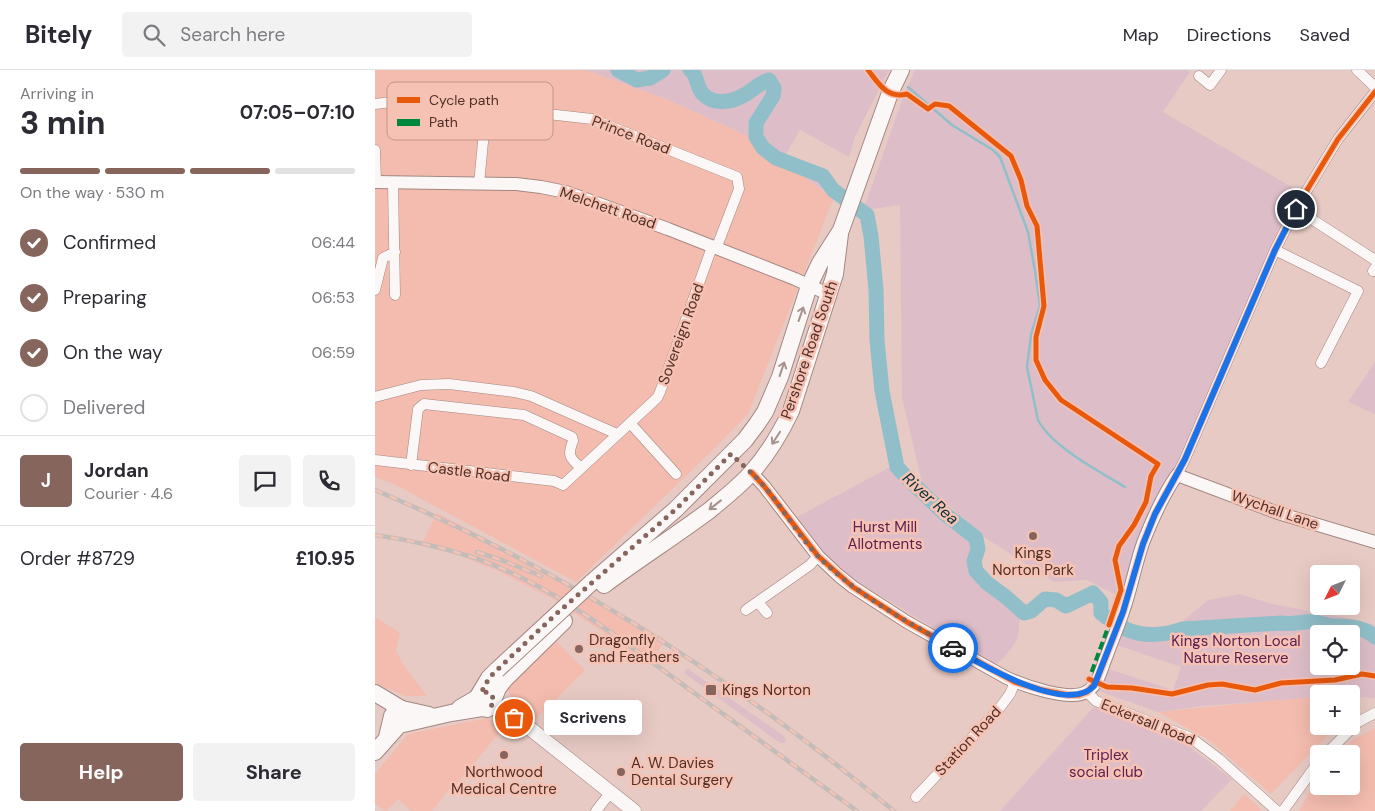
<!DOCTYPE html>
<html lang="en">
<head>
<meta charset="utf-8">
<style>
  :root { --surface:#fff; --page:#f2f2f3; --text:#2b2b33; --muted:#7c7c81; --line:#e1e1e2; --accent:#86655d }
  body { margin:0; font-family:"DM Sans",sans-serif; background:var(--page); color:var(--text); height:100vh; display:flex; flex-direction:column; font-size:19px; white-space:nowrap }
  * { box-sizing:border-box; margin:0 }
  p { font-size:16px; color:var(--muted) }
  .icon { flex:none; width:28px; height:28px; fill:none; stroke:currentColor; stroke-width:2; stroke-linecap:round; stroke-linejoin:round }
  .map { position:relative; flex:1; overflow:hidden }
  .sheet { display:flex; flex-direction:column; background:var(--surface); width:375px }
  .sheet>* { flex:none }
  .needle { width:32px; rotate:228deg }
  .fabs { position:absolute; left:935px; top:495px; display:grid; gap:10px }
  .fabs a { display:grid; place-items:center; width:50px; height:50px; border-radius:5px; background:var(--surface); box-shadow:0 5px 20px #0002; font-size:25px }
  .pin { position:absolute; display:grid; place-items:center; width:42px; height:42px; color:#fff; margin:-21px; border:2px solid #fff; border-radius:50%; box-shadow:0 1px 5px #0007 }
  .courier { position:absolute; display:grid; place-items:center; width:50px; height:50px; margin:-25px; border:4px solid #1a73e8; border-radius:50%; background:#fff; color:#222; box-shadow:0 1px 6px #0007 }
  .bubble { position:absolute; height:35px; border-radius:5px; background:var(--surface); box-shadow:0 5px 20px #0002; font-size:16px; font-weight:700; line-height:35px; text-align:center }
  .headline em { font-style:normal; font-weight:700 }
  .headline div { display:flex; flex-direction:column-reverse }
  .headline { display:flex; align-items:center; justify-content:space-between; height:85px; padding:0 20px }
  h1 { font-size:32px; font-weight:700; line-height:38px }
  .bar { display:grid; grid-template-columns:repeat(4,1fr); gap:8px 5px; align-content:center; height:60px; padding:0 20px }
  .bar i { height:6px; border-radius:4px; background:var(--line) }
  .bar .on { background:var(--accent) }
  .bar p { grid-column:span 4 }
  .line { display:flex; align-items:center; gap:12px; padding:0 20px; border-top:1px solid var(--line) }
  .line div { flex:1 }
  .round { display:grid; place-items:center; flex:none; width:52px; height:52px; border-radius:5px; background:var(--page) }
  ol { padding:0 20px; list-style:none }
  li { display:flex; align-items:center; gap:15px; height:55px }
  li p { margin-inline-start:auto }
  li .icon { padding:5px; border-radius:50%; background:var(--accent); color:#fff; stroke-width:4 }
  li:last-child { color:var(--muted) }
  li i { width:28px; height:28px; border:2px solid var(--line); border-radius:50% }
  .action { display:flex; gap:10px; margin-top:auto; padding:10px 20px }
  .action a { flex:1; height:58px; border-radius:5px; background:var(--accent); color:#fff; font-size:20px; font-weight:700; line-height:58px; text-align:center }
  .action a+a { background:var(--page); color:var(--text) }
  header { display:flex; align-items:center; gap:30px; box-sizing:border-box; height:70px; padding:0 25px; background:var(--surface); border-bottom:1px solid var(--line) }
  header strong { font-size:24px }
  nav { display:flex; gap:28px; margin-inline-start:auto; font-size:18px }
  .search { width:350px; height:45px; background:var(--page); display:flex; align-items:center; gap:12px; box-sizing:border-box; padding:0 18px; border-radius:5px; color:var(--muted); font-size:19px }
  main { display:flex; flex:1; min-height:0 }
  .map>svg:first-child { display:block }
  .built { fill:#f3bcaf }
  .green { fill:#ddbec8; fill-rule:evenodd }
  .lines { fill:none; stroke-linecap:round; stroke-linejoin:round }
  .stream { stroke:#91bfc9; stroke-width:2.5 }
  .river { stroke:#91bfc9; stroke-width:15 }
  .minor-casing { stroke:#a38781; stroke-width:11 }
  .tertiary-casing { stroke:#a38781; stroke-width:14 }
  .secondary-casing { stroke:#a38781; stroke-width:15 }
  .primary-casing { stroke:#a38781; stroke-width:18 }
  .trunk-casing { stroke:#a38781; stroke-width:18 }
  .minor { stroke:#fbf7f6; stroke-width:10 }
  .tertiary { stroke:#fbf7f6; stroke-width:12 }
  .secondary { stroke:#fbf7f6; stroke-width:14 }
  .primary { stroke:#fbf7f6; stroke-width:16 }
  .trunk { stroke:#fbf7f6; stroke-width:16 }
  .rail-casing { stroke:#c4bcb9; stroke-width:4.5 }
  .rail { stroke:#f6c2b4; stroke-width:2.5; stroke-dasharray:8; stroke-linecap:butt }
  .trunk-bridge-casing { stroke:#a38781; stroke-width:18; stroke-linecap:butt }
  .trunk-bridge { stroke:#fbf7f6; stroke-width:16 }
  .quiet { stroke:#00873e; stroke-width:4; stroke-dasharray:8 4; stroke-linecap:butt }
  .cycleway-casing { stroke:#f6c2b4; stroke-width:8 }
  .cycleway { stroke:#e8590c; stroke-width:5 }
  .oneway { stroke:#a6938e }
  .done { stroke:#86655d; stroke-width:5; stroke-dasharray:0 9 }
  .route { stroke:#1a73e8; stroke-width:6 }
  .poi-dot { fill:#86655d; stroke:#f6c2b4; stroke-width:2 }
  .labels { text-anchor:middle; stroke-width:5; stroke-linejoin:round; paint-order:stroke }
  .street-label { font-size:15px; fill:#512f26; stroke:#f6c2b4 }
  .park-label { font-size:15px; fill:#5c2052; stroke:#f6c2b4 }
  .poi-label { font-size:15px; fill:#512f26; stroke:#f6c2b4; text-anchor:start }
  .water-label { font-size:16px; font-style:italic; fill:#0a3139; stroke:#f6c2b4 }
  .key { fill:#f6c2b4; stroke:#c49689; stroke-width:1 }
  .key-label { font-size:14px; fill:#512f26 }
</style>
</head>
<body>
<header>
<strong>Bitely</strong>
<div class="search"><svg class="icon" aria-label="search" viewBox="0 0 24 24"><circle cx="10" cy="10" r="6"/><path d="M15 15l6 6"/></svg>Search here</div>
<nav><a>Map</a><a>Directions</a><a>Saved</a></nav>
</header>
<main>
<section class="sheet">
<div class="headline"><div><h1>3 min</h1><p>Arriving in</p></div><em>07:05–07:10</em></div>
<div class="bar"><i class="on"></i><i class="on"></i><i class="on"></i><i></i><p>On the way · 530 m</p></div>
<ol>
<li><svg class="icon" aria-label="check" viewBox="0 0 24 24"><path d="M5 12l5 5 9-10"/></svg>Confirmed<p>06:44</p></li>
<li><svg class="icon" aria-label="check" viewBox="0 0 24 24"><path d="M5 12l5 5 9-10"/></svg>Preparing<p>06:53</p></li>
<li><svg class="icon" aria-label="check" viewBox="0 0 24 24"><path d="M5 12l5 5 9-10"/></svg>On the way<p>06:59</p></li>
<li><i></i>Delivered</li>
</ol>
<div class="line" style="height:90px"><b class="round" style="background:var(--accent);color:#fff">J</b><div><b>Jordan</b><p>Courier · 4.6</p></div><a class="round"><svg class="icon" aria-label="chat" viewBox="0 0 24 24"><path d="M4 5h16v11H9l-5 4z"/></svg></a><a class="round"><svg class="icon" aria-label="phone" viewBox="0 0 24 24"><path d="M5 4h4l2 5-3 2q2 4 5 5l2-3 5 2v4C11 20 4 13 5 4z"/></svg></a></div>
<div class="line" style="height:65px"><div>Order #8729</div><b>£10.95</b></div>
<div class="action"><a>Help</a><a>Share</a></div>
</section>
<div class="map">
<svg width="1000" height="741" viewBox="0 0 1000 741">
  <rect width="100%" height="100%" fill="#e7cac3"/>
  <!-- built -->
  <path class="built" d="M0,0H211L294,30L377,68L447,120L458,130L373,344L341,377L201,512L19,414L0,407Z
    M62,443L137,482L230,534L291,570L272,595L222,558L178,529L123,501L83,485L46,475Z
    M0,547L25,563L21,581L30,597L52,626H30L0,613Z
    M179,569L210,600L157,653L138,634L132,616Z
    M944,626V656H962L896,724L834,670L783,642Z
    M112,648L129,657L82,714L80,712L57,741H36L23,729L12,741H10L0,733V704L33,664Z
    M1000,658V741H924L944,706V716H976V684H963L979,669Z
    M869,724L881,734L886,741H855Z"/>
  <!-- green -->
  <path class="green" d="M211,0H514L480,67L474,87L425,60L409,87L428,91L453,105L447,120L377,68L294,30Z
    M540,0H812L815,2L788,42L929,124L747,528L712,510L679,512L612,469L547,412L527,328L525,135L496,139L489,138L530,22Z
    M1000,292V344L973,332Z
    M517,396L536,417L598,472C598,481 593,491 597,499C605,519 640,531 644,545C645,548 644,553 644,557C644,573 632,585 620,595L478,509L446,485L422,447Z
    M865,524L897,534L981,550L1000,555V628L976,627V624H944V627L828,636L783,642L724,621L734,599L798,620L806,597L742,575L751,554L788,560L808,551L833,530ZM944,564H976V596H944Z
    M312,598L410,667L411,673H405L309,603Z
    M719,637L813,676L857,709L826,741H625Z"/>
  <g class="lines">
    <!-- stream -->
    <path class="stream" d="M533,17L577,55L618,80L625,87L653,162L660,201L665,235L656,265L652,297L663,350C677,377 724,401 750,417"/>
    <!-- river -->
    <path class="river" d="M243,0L262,10L275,8L288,0
      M315,0C323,5 321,17 328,24C339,36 358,32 371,24C379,19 384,13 394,10L399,18L398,26L381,53V67L388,78L401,88L448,106L458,120L492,145L496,166L501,220L502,270L507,321L522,397L533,409L569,443L601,468L603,479L599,491L601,501L612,513L631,527L649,543L656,541L670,529L681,530L691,536L718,523L726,532V543C734,549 743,557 753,560C770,567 791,565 807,559L907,553C918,555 927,551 939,552C945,553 952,555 958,556C974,557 988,556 1000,567"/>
    <defs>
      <path id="minor" d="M982,0L1000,17
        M824,6L835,15L846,0
        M0,34L17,32
        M0,80L1,112
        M18,113L20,225
        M104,114L110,51C112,44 113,41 120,38L217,49L362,107L364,119L341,179
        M921,139L1000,190
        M900,180L983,221L946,293
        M998,201L1000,198
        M0,220L8,188L20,182
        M0,327L46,315L74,314L139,322L156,326L242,364
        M255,353L301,404
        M0,390L179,411L188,415L282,328L285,322L337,177
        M36,395L43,339L49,334L149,345L197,367L198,371C192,386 195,388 206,398
        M802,405L810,389L900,180L923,135L963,69L1000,22
        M383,532L392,543
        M371,540L435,495L443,486
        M712,622L721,631L816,668L844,689L902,741
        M951,684L983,652L1000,643
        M541,727L623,640L635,624L640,612
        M221,741L235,723
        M908,741L944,691"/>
      <path id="tertiary" d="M0,112L141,114L166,117L191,122L293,159L420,209L453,224
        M377,403L389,416L443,486L463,505L478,517L532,552L630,607C647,615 696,633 713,621C724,614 727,596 732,585C737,571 743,557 748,542C756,520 760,496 768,473C777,450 788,425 802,405L903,443L1000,472"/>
      <path id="secondary" d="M116,636L148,653L259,741"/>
      <path id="primary" d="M0,623L25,638"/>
      <path id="trunk" d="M216,513L300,440L370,370L382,354L390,342L405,307L434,216L445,193L466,160L515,23L526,0
        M229,515C264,489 300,466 335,440C349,428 365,416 377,402C393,384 406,362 416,341L460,204L465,164
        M85,638L102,628L114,608L122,600
        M12,667L17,646L22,639H27L54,645
        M0,682L24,655L76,643L107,638L112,639L116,636L123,618L130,609L189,551"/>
    </defs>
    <!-- minor casing -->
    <use href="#minor" class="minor-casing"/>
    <!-- tertiary casing -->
    <use href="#tertiary" class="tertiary-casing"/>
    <!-- secondary casing -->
    <use href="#secondary" class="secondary-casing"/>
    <!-- primary casing -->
    <use href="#primary" class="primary-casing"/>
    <!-- trunk casing -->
    <use href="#trunk" class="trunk-casing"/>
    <!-- minor -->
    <use href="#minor" class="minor"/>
    <!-- tertiary -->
    <use href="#tertiary" class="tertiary"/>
    <!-- secondary -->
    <use href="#secondary" class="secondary"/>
    <!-- primary -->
    <use href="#primary" class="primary"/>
    <!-- trunk -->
    <use href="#trunk" class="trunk"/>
    <defs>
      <path id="rail" d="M0,420C189,499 362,611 519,741
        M0,465C35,470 70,478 103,489C184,518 254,576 322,625C375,664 429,702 482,741
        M102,482L129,491L166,506"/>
    </defs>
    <!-- rail casing -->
    <use href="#rail" class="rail-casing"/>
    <!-- rail -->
    <use href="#rail" class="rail"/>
    <defs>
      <path id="trunk-bridge" d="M122,600L216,513"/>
    </defs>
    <!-- trunk-bridge casing -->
    <use href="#trunk-bridge" class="trunk-bridge-casing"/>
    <!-- trunk-bridge -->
    <use href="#trunk-bridge" class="trunk-bridge"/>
    <!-- quiet -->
    <path class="quiet" d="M718,611L714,609L735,552"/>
    <defs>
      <path id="cycleway" d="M493,0C504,14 512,29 532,24L553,39L560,34L574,36L636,86L646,110L652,136L662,156L669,236L661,267V290L670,310L686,330L783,394L776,406L771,432L759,455L744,476L740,490L746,520L734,555
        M377,403L389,416L443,486L478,517L532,552L640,612L667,620L693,625H704L712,622L721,612L748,542L768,474L780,444L810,389L900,180L923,135L963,69L1000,22
        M714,609L732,617L757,618L797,624L833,615L847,614L880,620L906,613L960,610L987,604L1000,606"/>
    </defs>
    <!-- cycleway casing -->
    <use href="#cycleway" class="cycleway-casing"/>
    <!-- cycleway -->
    <use href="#cycleway" class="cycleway"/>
  </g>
  <!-- one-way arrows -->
  <defs><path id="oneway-shaft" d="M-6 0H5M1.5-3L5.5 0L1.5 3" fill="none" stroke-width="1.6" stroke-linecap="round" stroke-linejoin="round" transform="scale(1.25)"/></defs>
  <g class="oneway">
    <use href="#oneway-shaft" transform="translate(426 244) rotate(-71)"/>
    <use href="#oneway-shaft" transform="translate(407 299) rotate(-71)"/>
    <use href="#oneway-shaft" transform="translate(401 368) rotate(123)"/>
    <use href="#oneway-shaft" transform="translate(340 435) rotate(142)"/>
  </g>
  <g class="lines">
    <!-- done -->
    <path class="done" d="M139,648L116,636L119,632L117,625L112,622L106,623L114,608L122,600L180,545L300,440L356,384C367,395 379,404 389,416C409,439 424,467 445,488C483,526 532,551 578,578"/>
    <!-- route -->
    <path class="route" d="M578,578C605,594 692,645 719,616L748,542L768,474L780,444L810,389L900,180L921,139"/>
  </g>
  <!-- markers -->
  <g class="poi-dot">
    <circle cx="658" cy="466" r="5"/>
    <circle cx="204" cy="579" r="5"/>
    <rect x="330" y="614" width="12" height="12" rx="2.5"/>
    <circle cx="129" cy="685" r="5"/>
    <circle cx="246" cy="702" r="5"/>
  </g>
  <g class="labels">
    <!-- street labels -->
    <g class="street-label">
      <text transform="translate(256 65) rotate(21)" y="5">Prince Road</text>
      <text transform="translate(233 138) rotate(19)" y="5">Melchett Road</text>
      <text transform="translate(306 264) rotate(-70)" y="5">Sovereign Road</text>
      <text transform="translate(434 280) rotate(-71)" y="5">Pershore Road South</text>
      <text transform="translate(94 402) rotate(7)" y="5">Castle Road</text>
      <text transform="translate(900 440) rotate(19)" y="5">Wychall Lane</text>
      <text transform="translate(773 652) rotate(22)" y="5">Eckersall Road</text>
      <text transform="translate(593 671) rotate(-47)" y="5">Station Road</text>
    </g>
    <!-- park labels -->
    <g class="park-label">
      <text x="510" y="462">Hurst Mill<tspan x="510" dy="17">Allotments</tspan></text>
      <text x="861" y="576">Kings Norton Local<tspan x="861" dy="17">Nature Reserve</tspan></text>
      <text x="731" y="690">Triplex<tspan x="731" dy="17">social club</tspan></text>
    </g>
    <!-- poi labels -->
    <g class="poi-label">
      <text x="658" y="488" text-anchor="middle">Kings<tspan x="658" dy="17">Norton Park</tspan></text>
      <text x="214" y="575">Dragonfly<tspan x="214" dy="17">and Feathers</tspan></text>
      <text x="347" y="625">Kings Norton</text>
      <text x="256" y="698">A. W. Davies<tspan x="256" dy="17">Dental Surgery</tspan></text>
      <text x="129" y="707" text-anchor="middle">Northwood<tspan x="129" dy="17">Medical Centre</tspan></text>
    </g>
    <!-- water labels -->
    <g class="water-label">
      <text transform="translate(556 428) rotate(42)" y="6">River Rea</text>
    </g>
  </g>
  <!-- legend -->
  <rect x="12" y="12" width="166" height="58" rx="8" class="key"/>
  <rect x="22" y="27" width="23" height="6" fill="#e8590c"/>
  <rect x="22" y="49" width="23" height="7" fill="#00873e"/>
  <g class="key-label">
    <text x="54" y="35">Cycle path</text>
    <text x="54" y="57">Path</text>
  </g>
</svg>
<div class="fabs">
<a><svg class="needle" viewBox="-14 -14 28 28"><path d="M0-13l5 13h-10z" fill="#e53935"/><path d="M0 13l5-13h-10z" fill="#7c7c81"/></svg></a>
<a><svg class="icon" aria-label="locate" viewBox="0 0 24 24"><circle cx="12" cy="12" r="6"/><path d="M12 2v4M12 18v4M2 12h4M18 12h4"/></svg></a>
<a>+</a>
<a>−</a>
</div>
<div class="pin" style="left:139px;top:648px;background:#ea580c"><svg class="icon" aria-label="bag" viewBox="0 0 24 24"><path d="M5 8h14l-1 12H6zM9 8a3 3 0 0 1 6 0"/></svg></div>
<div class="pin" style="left:921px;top:139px;background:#1f2937"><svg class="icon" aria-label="home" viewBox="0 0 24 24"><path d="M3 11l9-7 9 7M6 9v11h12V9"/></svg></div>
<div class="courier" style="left:578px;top:578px"><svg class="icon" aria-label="car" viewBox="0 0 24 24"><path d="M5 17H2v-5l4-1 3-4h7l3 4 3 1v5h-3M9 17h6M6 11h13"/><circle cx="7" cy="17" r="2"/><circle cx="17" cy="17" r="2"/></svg></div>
<div class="bubble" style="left:169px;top:630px;width:98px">Scrivens</div>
</div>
</main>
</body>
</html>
